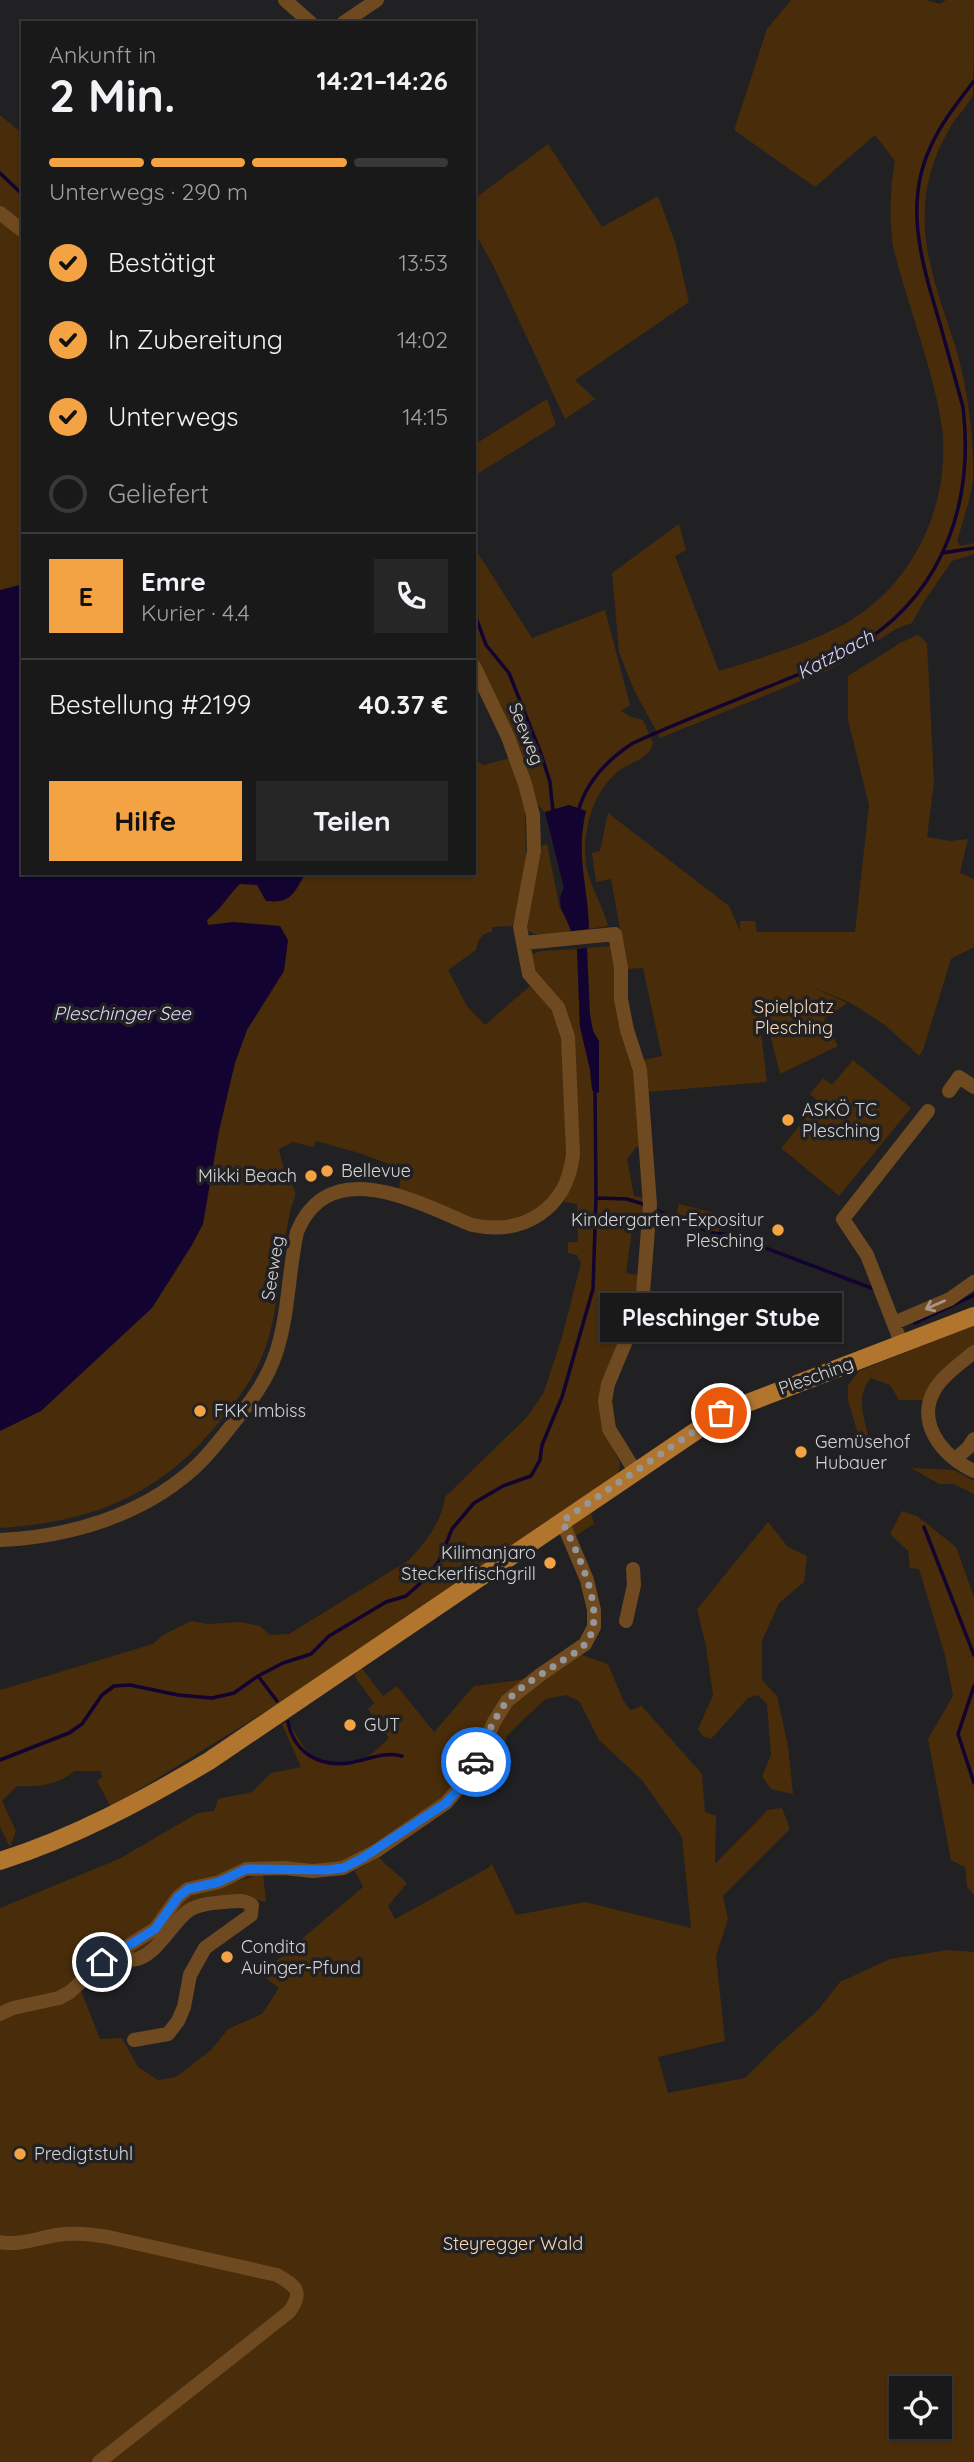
<!DOCTYPE html>
<html lang="de">
<head>
<meta charset="utf-8">
<style>
  :root { --surface:#19191a; --page:#262627; --text:#f1f3f6; --muted:#9fa0a2; --line:#373839; --accent:#f4a344 }
  body { margin:0; font-family:Quicksand,sans-serif; background:var(--page); color:var(--text); height:100vh; display:flex; flex-direction:column; font-size:26px; white-space:nowrap }
  * { box-sizing:border-box; margin:0 }
  p { font-size:23px; color:var(--muted) }
  .icon { flex:none; width:38px; height:38px; fill:none; stroke:currentColor; stroke-width:2; stroke-linecap:round; stroke-linejoin:round }
  .map { position:relative; flex:1; overflow:hidden }
  .drawer { position:absolute; left:21px; top:21px; width:455px; height:854px; display:flex; flex-direction:column; background:var(--surface); border-radius:0px; box-shadow:0 2px 5px #0004,0 0 0 2px var(--line) }
  .drawer>* { flex:none }
  .buttons { position:absolute; left:889px; top:2376px; display:grid; gap:14px }
  .buttons a { display:grid; place-items:center; width:63px; height:63px; border-radius:0px; background:var(--surface); box-shadow:0 2px 5px #0004,0 0 0 2px var(--line); font-size:35px }
  .pin { position:absolute; display:grid; place-items:center; width:60px; height:60px; color:#fff; margin:-30px; border:4px solid #fff; border-radius:50%; box-shadow:0 2px 7px #0007 }
  .courier { position:absolute; display:grid; place-items:center; width:70px; height:70px; margin:-35px; border:5px solid #1a73e8; border-radius:50%; background:#fff; color:#222; box-shadow:0 2px 9px #0007 }
  .bubble { position:absolute; height:49px; border-radius:0px; background:var(--surface); box-shadow:0 2px 5px #0004,0 0 0 2px var(--line); font-size:23px; font-weight:700; line-height:49px; text-align:center }
  .head em { font-style:normal; font-weight:700 }
  .head div { display:flex; flex-direction:column-reverse }
  .head { display:flex; align-items:center; justify-content:space-between; height:119px; padding:0 28px }
  h1 { font-size:46px; font-weight:700; line-height:52px }
  .bar { display:grid; grid-template-columns:repeat(4,1fr); gap:10px 7px; align-content:center; height:84px; padding:0 28px }
  .bar i { height:9px; border-radius:5px; background:var(--line) }
  .bar .on { background:var(--accent) }
  .bar p { grid-column:span 4 }
  .line { display:flex; align-items:center; gap:18px; padding:0 28px; border-top:2px solid var(--line) }
  .line div { flex:1 }
  .round { display:grid; place-items:center; flex:none; width:74px; height:74px; border-radius:0px; background:var(--page) }
  ol { padding:0 28px; list-style:none }
  li { display:flex; align-items:center; gap:21px; height:77px }
  li p { margin-inline-start:auto }
  li .icon { padding:7px; border-radius:50%; background:var(--accent); color:#111; stroke-width:4 }
  li:last-child { color:var(--muted) }
  li i { width:38px; height:38px; border:4px solid var(--line); border-radius:50% }
  .action { display:flex; gap:14px; margin-top:auto; padding:14px 28px }
  .action a { flex:1; height:80px; border-radius:0px; background:var(--accent); color:#111; font-size:28px; font-weight:700; line-height:80px; text-align:center }
  .action a+a { background:var(--page); color:var(--text) }
  .map>svg:first-child { display:block }
  .green { fill:#492c0a; fill-rule:evenodd }
  .water { fill:#130331 }
  .lines { fill:none; stroke-linecap:round; stroke-linejoin:round }
  .stream { stroke:#130331; stroke-width:3.5 }
  .minor { stroke:#6f4a21; stroke-width:14 }
  .major { stroke:#b1752e; stroke-width:18 }
  .oneway { stroke:#a79685 }
  .done { stroke:#969597; stroke-width:7; stroke-dasharray:0 12.6 }
  .route { stroke:#1a73e8; stroke-width:9 }
  .poi-dot { fill:#f4a344; stroke:#212123; stroke-width:2.5 }
  .labels { text-anchor:middle; stroke-width:7; stroke-linejoin:round; paint-order:stroke }
  .street-label { font-size:18px; fill:#d5d4d6; stroke:#212123 }
  .park-label { font-size:18px; fill:#fadaba; stroke:#212123 }
  .poi-label { font-size:18px; fill:#d5d4d6; stroke:#212123; text-anchor:start }
  .water-label { font-size:19px; font-style:italic; fill:#dbd5fd; stroke:#212123 }
</style>
</head>
<body>
<div class="map">
<svg width="974" height="2462" viewBox="0 0 974 2462">
  <rect width="100%" height="100%" fill="#212123"/>
  <!-- green -->
  <path class="green" d="M791,0H926L940,4L946,0H974C974,16 974,86 973,95C969,104 960,113 954,121C938,147 927,174 925,205C921,254 942,303 956,349C968,389 974,438 973,480C970,501 963,521 957,541L960,546L974,543V554L952,561L923,603L912,623L898,628L831,669L660,738L634,690L619,652L612,573L679,524L686,550L675,556L719,671C764,657 813,643 853,619C918,578 953,496 941,421C931,362 907,304 893,246C889,216 890,190 895,161L875,135L815,187L734,130L767,29Z
    M0,115L23,134V225L0,207Z
    M548,144L602,227L658,196L676,245L689,302L575,380L595,399L565,419L494,267L474,231V199Z
    M0,218L23,237V873H474V760L484,765L510,758L525,808L526,861L514,923L511,926L492,927V932C481,933 478,940 476,950L448,970L467,1006L485,1025L530,986L546,1001L562,1029L566,1152L564,1170L548,1201L523,1220L480,1223L399,1189L402,1169L359,1153L316,1141L313,1147L293,1142L279,1149C281,1157 282,1166 286,1174C288,1179 295,1187 295,1193C296,1197 292,1204 291,1208C287,1225 284,1243 281,1260C277,1294 275,1327 261,1359C252,1380 238,1399 224,1416C164,1493 96,1522 0,1528Z
    M547,399L556,425L474,476V445Z
    M474,547L532,638L605,610L630,705L621,711L631,717L643,720L653,743C650,758 631,762 620,770C592,790 580,837 587,870C592,890 603,906 608,926L589,929C588,886 575,855 586,811L569,805L545,812L536,803L474,657Z
    M918,635L927,643L934,782L927,837L950,841L968,839L960,873L974,879V947L951,959L923,1050L919,1056L885,1025L851,1003L807,985L847,1003L824,1019L838,1046L780,1074L770,1034L760,1025L767,1082L647,1092L643,1060L662,1056L643,968L627,969L611,879L596,882L592,853L600,851L608,813L729,906L740,931V921H755L757,932H855L869,805L848,720V676L900,643Z
    M547,844L560,909L568,920L571,931C557,933 539,939 527,930C529,901 538,875 542,846Z
    M610,946L634,1071L642,1147H636L627,1159L634,1196L643,1198L644,1217L634,1216L626,1273L638,1275L633,1309L600,1396L601,1423L620,1463L618,1475L276,1705L111,1807L97,1781L102,1777L100,1771H74C60,1785 36,1787 17,1786L2,1801L16,1831L10,1847L0,1827V1690L153,1644L163,1635L191,1621L208,1624L241,1622L260,1626L270,1635L289,1634L409,1560C426,1542 442,1521 445,1497L528,1416L544,1392L562,1337L581,1263L577,1255L568,1253V1242H578L577,1204L565,1202L564,1196L572,1047L533,976L531,955L540,951L577,949L580,1027L599,1041C584,1023 587,972 587,948Z
    M853,1060L911,1108L839,1196L781,1148L819,1102L810,1094L823,1078L832,1085Z
    M679,1204L723,1215L718,1233L676,1217Z
    M974,1325V1347L924,1400H899L890,1385L871,1378C854,1398 865,1419 870,1443L862,1448L848,1400V1385L859,1371Z
    M911,1468L954,1470L974,1481V1494L954,1484H939Z
    M902,1511L917,1516L956,1547L974,1597V1895L967,1887L965,1867L951,1860L928,1739L953,1696L945,1655L919,1569L910,1568L908,1551L890,1534Z
    M591,1513L594,1524L575,1536L570,1527Z
    M768,1522L788,1547L807,1556L804,1582L779,1603L762,1641V1680L777,1696L788,1746L793,1794L771,1789L762,1776L771,1755L767,1704L758,1695L748,1698L711,1739L703,1736L698,1729L713,1695L706,1646L697,1609Z
    M579,1654L608,1664L623,1700L630,1710L638,1708L641,1705L702,1774L705,1812L716,1816L715,1864L768,1810L782,1808L790,1829L723,1896L728,1919L716,1956L725,2041L658,2057L668,2093L745,2078L777,2046L818,2010L840,1982L890,1959L948,1950L974,1952V2462H105L298,2309L293,2279L80,2237L269,2278C281,2283 288,2287 291,2300L284,2312L96,2462H0V2019L80,1988L100,2039L122,2038L138,2067L158,2080L176,2077L211,2050L228,2029L262,2014L279,1988L261,1974L363,1887L355,1871L378,1857L407,1883L388,1906L395,1919L488,1868L492,1864L516,1915L585,1902L691,1928L682,1837L642,1780L599,1740L579,1701L566,1695L546,1699L528,1715L507,1736L496,1780L477,1772L500,1718L516,1699ZM901,2389H940V2427H901Z
    M361,1667L383,1696L397,1686L434,1732L474,1686L526,1679L459,1783L448,1796L368,1850L334,1866L282,1861L257,1862L236,1868L208,1882L141,1934L117,1941L111,1945L104,1938L97,1946L103,1953L68,1989L0,2011V1908L119,1859L198,1813L214,1811L218,1799L252,1792L271,1773L301,1767L282,1724L288,1722L309,1755C323,1765 346,1766 363,1759C372,1755 381,1745 389,1738L368,1709L374,1703L355,1677L357,1670Z
    M263,1873L266,1902L250,1898L207,1900L134,1956L131,1950L183,1898Z"/>
  <!-- water -->
  <path class="water" d="M23,584V873H306C294,893 291,904 266,901L257,885L240,884C228,896 220,910 207,920L208,925L233,922L280,926L288,940L284,971L247,1030L235,1063L219,1131L203,1224L192,1245L152,1308L41,1411L0,1431V590Z
    M569,805L586,811C575,855 588,886 589,929L571,931C566,915 554,905 564,888L545,812Z
    M587,948L590,1014L593,1031L599,1041V1093L592,1090L590,1070L580,1027L577,949Z"/>
  <g class="lines">
    <!-- stream -->
    <path class="stream" d="M0,173L23,195
      M942,553L974,548
      M474,612L486,645L509,673L541,754L550,782L553,812
      M578,812C586,781 607,760 633,743C681,721 731,702 780,682C810,670 840,658 867,640C946,587 974,499 963,407C955,379 948,352 940,324C923,266 903,207 930,148C941,123 958,102 974,81
      M597,1198L627,1199L643,1204
      M655,1210L713,1233L731,1235L874,1289
      M915,1323L974,1295
      M924,1527L974,1655
      M258,1676L277,1701
      M974,1686L958,1734L974,1783
      M288,1722C294,1752 318,1767 349,1763C368,1760 383,1751 402,1756
      M0,1760L69,1733L82,1724L102,1695L114,1686L130,1685L178,1695L212,1698L234,1693L258,1676L283,1663L311,1654L329,1636L386,1602L406,1596L425,1579L439,1561L452,1529L474,1503L503,1486L531,1476L540,1460L542,1445L562,1397L593,1289L596,1198L595,1088"/>
    <!-- minor -->
    <path class="minor" d="M285,0L311,23
      M343,23L377,0
      M0,213L23,231
      M524,943L615,934L621,968V999L627,1030L640,1070L650,1205L643,1292L631,1329L608,1384L605,1401L609,1429L635,1471
      M949,1091L959,1077L974,1087
      M894,1323L950,1299L974,1282
      M902,1345L867,1255L843,1219L928,1111
      M974,1352C961,1363 946,1373 937,1386C913,1420 942,1457 974,1471
      M955,1459L968,1448L974,1439
      M0,1540C69,1537 140,1516 192,1470C207,1457 219,1441 231,1426C249,1404 267,1381 276,1353C289,1314 288,1273 297,1232C330,1153 418,1203 472,1225C524,1236 567,1209 573,1154L568,1037L558,1007L529,974L520,927L534,851L533,815L525,784L508,737L474,666
      M626,1621L634,1585L633,1569
      M120,1950L130,1960C154,1961 171,1923 188,1911C198,1904 213,1903 225,1902C235,1901 244,1899 252,1905L251,1915L205,1948L190,1975L184,2007L178,2021L168,2034L134,2040
      M0,2014L13,2008L59,1998L70,1992L102,1962L155,1929L178,1897L188,1889L219,1882L246,1869L284,1868L313,1871L343,1868L376,1851L446,1803L470,1775L494,1722L507,1701L540,1675L585,1644L594,1627V1610L587,1580L562,1521
      M0,2242C18,2246 38,2238 57,2235C74,2232 91,2234 108,2237L277,2275C296,2286 304,2292 289,2312L99,2462"/>
    <!-- major -->
    <path class="major" d="M0,1861C75,1837 142,1801 209,1761L724,1412L974,1316"/>
  </g>
  <!-- one-way arrows -->
  <defs><path id="oneway-shaft" d="M-6 0H5M1.5-3L5.5 0L1.5 3" fill="none" stroke-width="1.6" stroke-linecap="round" stroke-linejoin="round" transform="scale(1.75)"/></defs>
  <use class="oneway" href="#oneway-shaft" transform="translate(935 1305) rotate(156)"/>
  <g class="lines">
    <!-- done -->
    <path class="done" d="M476,1762C485,1741 493,1718 508,1700C523,1684 543,1674 560,1662C569,1657 580,1650 586,1643C609,1614 576,1550 562,1521L721,1413"/>
    <!-- route -->
    <path class="route" d="M102,1962L155,1929L178,1897L188,1889L219,1882L246,1869L327,1870L343,1868L361,1859L446,1803L463,1784L476,1762"/>
  </g>
  <!-- markers -->
  <g class="poi-dot">
    <circle cx="788" cy="1120" r="7"/>
    <circle cx="327" cy="1171" r="7"/>
    <circle cx="311" cy="1176" r="7"/>
    <circle cx="778" cy="1230" r="7"/>
    <circle cx="200" cy="1411" r="7"/>
    <circle cx="801" cy="1452" r="7"/>
    <circle cx="550" cy="1563" r="7"/>
    <circle cx="350" cy="1725" r="7"/>
    <circle cx="227" cy="1957" r="7"/>
    <circle cx="20" cy="2154" r="7"/>
  </g>
  <g class="labels">
    <!-- street labels -->
    <g class="street-label">
      <text transform="translate(526 734) rotate(68)" y="6">Seeweg</text>
      <text transform="translate(273 1268) rotate(-81)" y="6">Seeweg</text>
      <text transform="translate(816 1376) rotate(-20)" y="6">Plesching</text>
    </g>
    <!-- park labels -->
    <g class="park-label">
      <text x="794" y="1013">Spielplatz<tspan x="794" dy="21">Plesching</tspan></text>
      <text x="513" y="2250">Steyregger Wald</text>
    </g>
    <!-- poi labels -->
    <g class="poi-label">
      <text x="802" y="1116">ASKÖ TC<tspan x="802" dy="21">Plesching</tspan></text>
      <text x="341" y="1177">Bellevue</text>
      <text x="297" y="1182" text-anchor="end">Mikki Beach</text>
      <text x="764" y="1226" text-anchor="end">Kindergarten-Expositur<tspan x="764" dy="21">Plesching</tspan></text>
      <text x="214" y="1417">FKK Imbiss</text>
      <text x="815" y="1448">Gemüsehof<tspan x="815" dy="21">Hubauer</tspan></text>
      <text x="536" y="1559" text-anchor="end">Kilimanjaro<tspan x="536" dy="21">Steckerlfischgrill</tspan></text>
      <text x="364" y="1731">GUT</text>
      <text x="241" y="1953">Condita<tspan x="241" dy="21">Auinger-Pfund</tspan></text>
      <text x="34" y="2160">Predigtstuhl</text>
    </g>
    <!-- water labels -->
    <g class="water-label">
      <text transform="translate(835 654) rotate(-28)" y="7">Katzbach</text>
      <text x="122" y="1020">Pleschinger See</text>
    </g>
  </g>
</svg>
<div class="buttons">
<a><svg class="icon" aria-label="locate" viewBox="0 0 24 24"><circle cx="12" cy="12" r="6"/><path d="M12 2v4M12 18v4M2 12h4M18 12h4"/></svg></a>
</div>
<div class="pin" style="left:721px;top:1413px;background:#ea580c"><svg class="icon" aria-label="bag" viewBox="0 0 24 24"><path d="M5 8h14l-1 12H6zM9 8a3 3 0 0 1 6 0"/></svg></div>
<div class="pin" style="left:102px;top:1962px;background:#1f2937"><svg class="icon" aria-label="home" viewBox="0 0 24 24"><path d="M3 11l9-7 9 7M6 9v11h12V9"/></svg></div>
<div class="courier" style="left:476px;top:1762px"><svg class="icon" aria-label="car" viewBox="0 0 24 24"><path d="M5 17H2v-5l4-1 3-4h7l3 4 3 1v5h-3M9 17h6M6 11h13"/><circle cx="7" cy="17" r="2"/><circle cx="17" cy="17" r="2"/></svg></div>
<div class="bubble" style="left:600px;top:1293px;width:242px">Pleschinger Stube</div>
<section class="drawer">
<div class="head"><div><h1>2 Min.</h1><p>Ankunft in</p></div><em>14:21–14:26</em></div>
<div class="bar"><i class="on"></i><i class="on"></i><i class="on"></i><i></i><p>Unterwegs · 290 m</p></div>
<ol>
<li><svg class="icon" aria-label="check" viewBox="0 0 24 24"><path d="M5 12l5 5 9-10"/></svg>Bestätigt<p>13:53</p></li>
<li><svg class="icon" aria-label="check" viewBox="0 0 24 24"><path d="M5 12l5 5 9-10"/></svg>In Zubereitung<p>14:02</p></li>
<li><svg class="icon" aria-label="check" viewBox="0 0 24 24"><path d="M5 12l5 5 9-10"/></svg>Unterwegs<p>14:15</p></li>
<li><i></i>Geliefert</li>
</ol>
<div class="line" style="height:126px"><b class="round" style="background:var(--accent);color:#111">E</b><div><b>Emre</b><p>Kurier · 4.4</p></div><a class="round"><svg class="icon" aria-label="phone" viewBox="0 0 24 24"><path d="M5 4h4l2 5-3 2q2 4 5 5l2-3 5 2v4C11 20 4 13 5 4z"/></svg></a></div>
<div class="line" style="height:91px"><div>Bestellung #2199</div><b>40.37 €</b></div>
<div class="action"><a>Hilfe</a><a>Teilen</a></div>
</section>
</div>
</body>
</html>
